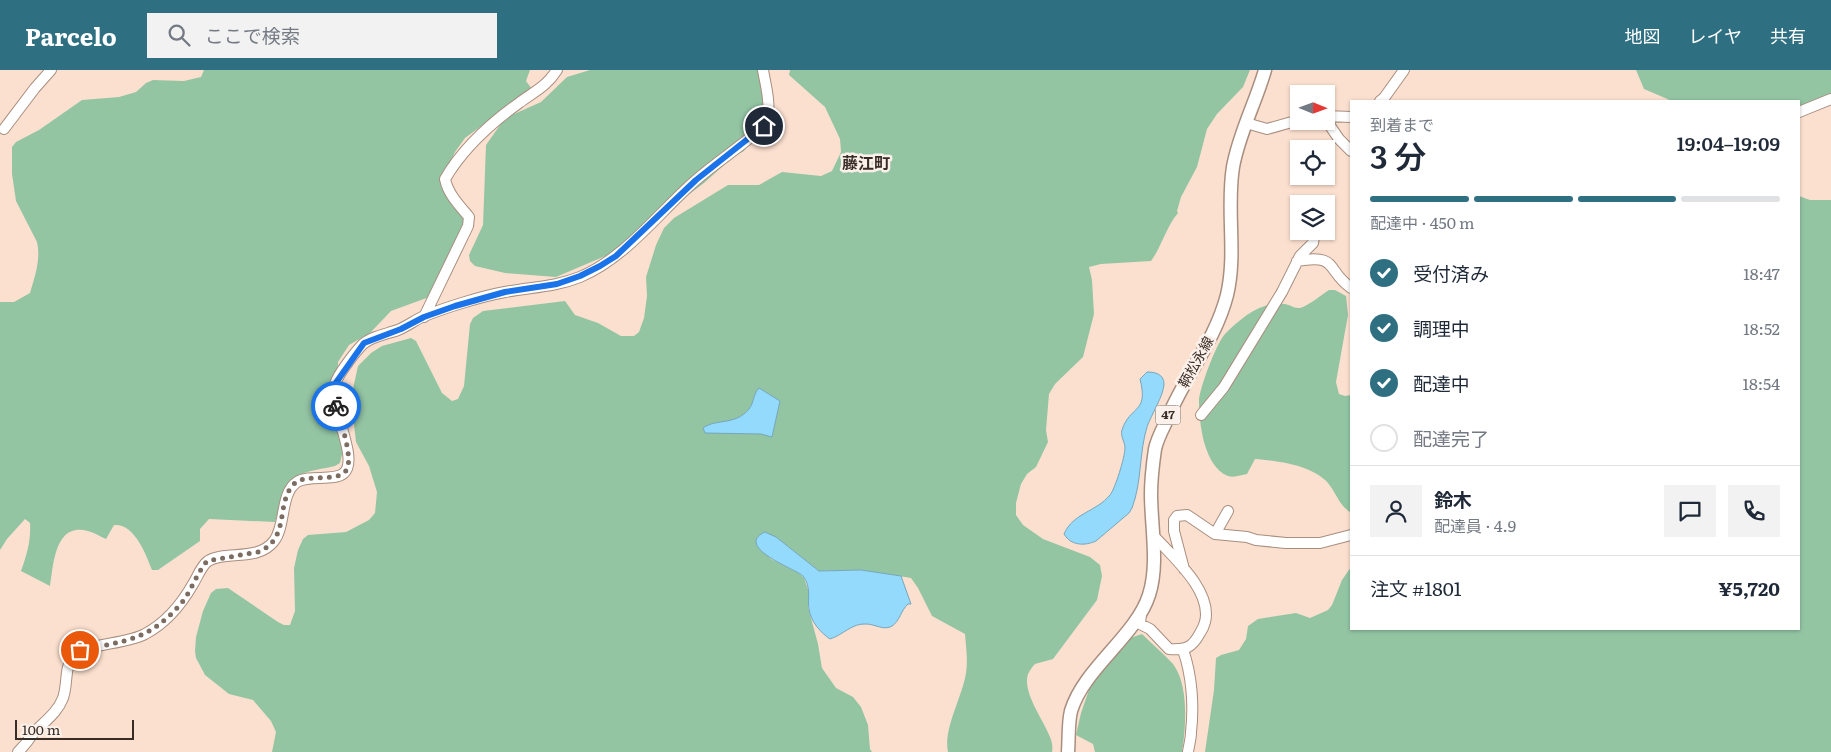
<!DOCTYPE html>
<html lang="ja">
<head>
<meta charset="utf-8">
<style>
  :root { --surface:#fff; --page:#f2f2f3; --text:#1f2937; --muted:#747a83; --line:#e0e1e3; --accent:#2e6f82 }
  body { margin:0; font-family:Literata,"Noto Sans JP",serif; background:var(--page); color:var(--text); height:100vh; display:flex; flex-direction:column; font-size:19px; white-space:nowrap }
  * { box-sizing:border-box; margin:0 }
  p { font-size:16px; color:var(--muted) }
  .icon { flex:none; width:28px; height:28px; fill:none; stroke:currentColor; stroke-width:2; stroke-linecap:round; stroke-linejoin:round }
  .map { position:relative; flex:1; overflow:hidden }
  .details { position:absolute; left:1350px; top:30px; width:450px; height:530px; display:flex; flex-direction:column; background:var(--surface); border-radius:0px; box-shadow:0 1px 4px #0004 }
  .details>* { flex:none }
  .needle { width:32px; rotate:91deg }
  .buttons { position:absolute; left:1290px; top:15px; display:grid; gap:10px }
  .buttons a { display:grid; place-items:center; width:45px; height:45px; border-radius:0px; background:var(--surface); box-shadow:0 1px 4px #0004; font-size:25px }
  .scale { position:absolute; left:15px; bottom:12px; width:119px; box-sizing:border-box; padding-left:5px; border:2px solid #372d26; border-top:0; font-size:14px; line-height:18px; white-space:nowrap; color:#372d26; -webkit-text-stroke:4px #fcf1ea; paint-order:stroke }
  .pin { position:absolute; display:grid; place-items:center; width:42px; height:42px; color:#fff; margin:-21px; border:2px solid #fff; border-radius:50%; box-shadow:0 1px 5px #0007 }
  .courier { position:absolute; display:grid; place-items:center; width:50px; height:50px; margin:-25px; border:4px solid #1a73e8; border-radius:50%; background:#fff; color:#222; box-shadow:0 1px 6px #0007 }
  .headline em { font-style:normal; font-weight:600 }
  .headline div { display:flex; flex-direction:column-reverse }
  .headline { display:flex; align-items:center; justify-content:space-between; height:85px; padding:0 20px }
  h1 { font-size:32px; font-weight:600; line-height:38px }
  .bar { display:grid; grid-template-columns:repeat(4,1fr); gap:8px 5px; align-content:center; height:60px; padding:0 20px }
  .bar i { height:6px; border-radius:4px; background:var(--line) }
  .bar .active { background:var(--accent) }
  .bar p { grid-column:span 4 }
  .line { display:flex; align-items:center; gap:12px; padding:0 20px; border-top:1px solid var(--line) }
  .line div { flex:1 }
  .round { display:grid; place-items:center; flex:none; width:52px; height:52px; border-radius:0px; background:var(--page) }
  ol { padding:0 20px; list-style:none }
  li { display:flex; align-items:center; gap:15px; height:55px }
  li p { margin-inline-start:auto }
  li .icon { padding:5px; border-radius:50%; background:var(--accent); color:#fff; stroke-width:4 }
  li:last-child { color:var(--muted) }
  li i { width:28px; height:28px; border:2px solid var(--line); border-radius:50% }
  header { display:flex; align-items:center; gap:30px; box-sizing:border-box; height:70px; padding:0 25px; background:var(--accent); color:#fff }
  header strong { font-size:24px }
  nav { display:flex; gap:28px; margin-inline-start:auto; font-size:18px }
  .search { width:350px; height:45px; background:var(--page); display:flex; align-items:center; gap:12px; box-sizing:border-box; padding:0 18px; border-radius:0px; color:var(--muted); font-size:19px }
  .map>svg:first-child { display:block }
  .green { fill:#93c5a3 }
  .water { fill:#93dafc; stroke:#77a6bc }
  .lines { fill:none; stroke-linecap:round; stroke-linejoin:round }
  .minor-casing { stroke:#a88e7f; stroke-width:12 }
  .major-casing { stroke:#a88e7f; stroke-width:15 }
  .minor { stroke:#fff; stroke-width:10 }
  .major { stroke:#fff; stroke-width:12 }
  .done { stroke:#7c6c61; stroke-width:5; stroke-dasharray:0 9 }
  .route { stroke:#1a73e8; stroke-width:6 }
  .labels { text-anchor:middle; stroke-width:5; stroke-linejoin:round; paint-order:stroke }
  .shield { fill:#fcf1ea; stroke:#726861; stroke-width:1 }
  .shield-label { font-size:12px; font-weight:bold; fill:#372d26 }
  .street-label { font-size:14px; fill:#372d26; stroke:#fcf1ea }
  .quarter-label { font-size:16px; font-weight:bold; fill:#372d26; stroke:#fcf1ea }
</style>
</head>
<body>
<header>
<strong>Parcelo</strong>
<div class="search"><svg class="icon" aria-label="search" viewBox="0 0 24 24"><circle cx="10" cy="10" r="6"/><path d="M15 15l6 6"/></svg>ここで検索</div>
<nav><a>地図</a><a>レイヤ</a><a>共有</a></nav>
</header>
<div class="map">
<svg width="1831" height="682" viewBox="0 0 1831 682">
  <rect width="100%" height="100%" fill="#fce0cf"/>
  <!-- green -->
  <path class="green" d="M204,0H530L526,11L532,19L465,68L455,82L445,103L462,136L465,155L432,226L391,241L370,263L349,275L338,292L337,334L344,376L340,393L335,396C324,399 309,400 299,405C286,412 279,439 275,452L209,449L200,459V471L158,500H152C146,484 134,453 114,455L106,469C98,465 86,458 76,460C54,463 53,499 50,516L21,501C27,484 31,471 30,453L25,449L7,469L0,480V232H14L30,223C35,206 41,189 37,172L16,131L12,104V77L16,72L39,60L82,30L119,27L136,22L146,13L153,10L184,11L201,7Z
    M590,0H764L766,23L759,54L755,66L744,81L733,87L704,113L610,184L556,207L505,203L475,196L470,191L469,185L483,155L486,75L505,48L541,32L567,7Z
    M790,0H1250L1243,17L1217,44L1207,59L1197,97L1181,127L1177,141L1178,143C1166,157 1162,176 1151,191L1101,194L1089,197L1092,210L1094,244L1083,287L1055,314L1049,324L1046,360L1048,372L1036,397L1027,404L1021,414L1016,433V445L1023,455L1043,469L1090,487L1100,495L1102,506L1097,530L1053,589L1035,594C1033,596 1030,600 1028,604C1022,622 1043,649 1050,667C1052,672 1053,676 1052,682H948C943,659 962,628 966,603C968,590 966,577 965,564L932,546L918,518L911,508L861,500L819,501L776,467L758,476L771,489L799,503L804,508L810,525L808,537L818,574L822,598L836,618L853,627L861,637L868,655L870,679L872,682H272L276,662L271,651L253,630L229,624L205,605L196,588L195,581L196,567L203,541L211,523L216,519L228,518L278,552L284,555H290L295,541L294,498L298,480L303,469L308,465L346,462L369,450L375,443L377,422L369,396L356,372L351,328L358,296L371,283L382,276L411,268L416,271L442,323L452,331L458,329L464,316L470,254L473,248L483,241L565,231L575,245L598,253L621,266H634L639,262L644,248L647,226L646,207L656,175L664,158L674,148L728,115H759L782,102L821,106L832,101L841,82L840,69L825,37L789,5Z
    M1636,0H1831V29L1799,42V31H1672L1644,19Z
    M1799,126L1810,130H1831V682H1205L1214,620L1216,588L1221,585L1239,580L1246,569L1248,556L1258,549L1296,543L1310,548L1328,540L1332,535L1342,510L1351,497V559H1799Z
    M1329,220H1335L1346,226L1348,245L1336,312L1339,324L1345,326L1351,325V443C1338,434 1337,424 1328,413C1312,395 1278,391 1255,389L1247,404C1241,405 1234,408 1228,406C1204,397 1199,353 1199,331C1199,319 1217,272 1225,264C1241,248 1261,231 1285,234C1291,235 1296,240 1303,237C1312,233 1321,225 1329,220Z
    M1142,564C1152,574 1164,584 1173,594C1189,615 1186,657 1182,682H1095L1093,674L1076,665L1081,643L1090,617L1124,570Z"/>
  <!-- water -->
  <path class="water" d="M1147,302C1155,302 1164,304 1164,314C1164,325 1151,345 1147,357C1139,383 1142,412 1132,438L1129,443L1096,471C1085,476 1071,476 1064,464C1073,443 1096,442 1110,425C1115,419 1125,387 1125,378C1125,372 1120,366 1122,360C1130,335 1149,344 1140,309Z
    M759,318L780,331L772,367L761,364L705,363L703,358C717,348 735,356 749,339C754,333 753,324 759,318Z
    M765,462L776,467L819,501L861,500L901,506L911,534H908C901,540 900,551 892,556C884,561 875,554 866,554C852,553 843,565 830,569C820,562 811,552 809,539C807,528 812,518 803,506C796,499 733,477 765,462Z"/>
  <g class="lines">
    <defs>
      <path id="minor" d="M1380,31L1384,28L1404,0
        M1799,42L1831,29
        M1326,46L1351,47
        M1326,50L1339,69L1351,81
        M1246,53L1267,59L1299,50
        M4,59L35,18L51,0
        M1297,191C1339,184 1325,199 1351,218
        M424,247L468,156L469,147C459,135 448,124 445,109C463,78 491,53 519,33C535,21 546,17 557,0
        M1201,345L1224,317L1282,222L1300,186L1313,173L1315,161
        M1215,464L1228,441
        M1184,499L1174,461V450L1177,446L1187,445L1215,464L1247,467L1256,470L1286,473H1320L1351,465
        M1141,544L1140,554L1150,559L1169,579C1186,580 1192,578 1200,563C1202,560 1204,556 1205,552C1213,521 1172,486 1153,465
        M1183,580C1192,605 1194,636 1191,662C1191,669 1189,675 1188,682
        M18,682C23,677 28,671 32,665C42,653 57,644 63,628C68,614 64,598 73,586C83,574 128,574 145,564C166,553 181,535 193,514C197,508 201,496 208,491C225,480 258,492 274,471C286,456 280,423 297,412C309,404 334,412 344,403C360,388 328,336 335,314C338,304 356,281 363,274C372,266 387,264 398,260C407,256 414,251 422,247C444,238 482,226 505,222C531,217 555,217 580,207C627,187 659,142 696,110C718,91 743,75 764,56C773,39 766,18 763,0"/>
      <path id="major" d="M1068,682C1069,669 1068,653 1071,641C1084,598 1136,566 1149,525C1159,495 1151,456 1151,424C1151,410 1153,393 1155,379C1157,370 1161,362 1165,354C1182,310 1215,272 1227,225C1237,183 1226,139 1233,97C1239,63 1256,32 1265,0"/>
    </defs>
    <!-- minor casing -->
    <use href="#minor" class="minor-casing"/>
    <!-- major casing -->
    <use href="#major" class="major-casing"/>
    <!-- minor -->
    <use href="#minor" class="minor"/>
    <!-- major -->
    <use href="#major" class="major"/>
  </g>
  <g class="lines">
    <!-- done -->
    <path class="done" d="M80,580C126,571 151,570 183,531C192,519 197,503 207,491L258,482C291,469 275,433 294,414C306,402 340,414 347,399C353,386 340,350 336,336"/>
    <!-- route -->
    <path class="route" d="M336,336L334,326L335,314L364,273L401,259L424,247L455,236L505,222L557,214L580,206L600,196L616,186L696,110L764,56"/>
  </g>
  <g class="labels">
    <!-- shield labels -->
    <rect class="shield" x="1155.5" y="335.5" width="25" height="19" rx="4"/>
    <g class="shield-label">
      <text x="1168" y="349">47</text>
    </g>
    <!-- street labels -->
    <g class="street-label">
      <text transform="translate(1196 292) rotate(-61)" y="5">鞆松永線</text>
    </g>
    <!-- quarter labels -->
    <g class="quarter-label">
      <text x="866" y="99">藤江町</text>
    </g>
  </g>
</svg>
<div class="buttons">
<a><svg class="needle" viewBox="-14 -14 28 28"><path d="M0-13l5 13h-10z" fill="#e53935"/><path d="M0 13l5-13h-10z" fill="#747a83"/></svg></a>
<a><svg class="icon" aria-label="locate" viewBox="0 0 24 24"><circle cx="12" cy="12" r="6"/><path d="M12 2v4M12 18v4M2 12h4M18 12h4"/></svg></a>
<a><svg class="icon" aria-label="layers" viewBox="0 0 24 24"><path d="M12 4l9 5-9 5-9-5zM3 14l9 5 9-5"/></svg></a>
</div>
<div class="scale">100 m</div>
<div class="pin" style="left:80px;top:580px;background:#ea580c"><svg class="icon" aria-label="bag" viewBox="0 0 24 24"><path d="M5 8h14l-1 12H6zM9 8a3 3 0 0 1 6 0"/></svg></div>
<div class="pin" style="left:764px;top:56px;background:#1f2937"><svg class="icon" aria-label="home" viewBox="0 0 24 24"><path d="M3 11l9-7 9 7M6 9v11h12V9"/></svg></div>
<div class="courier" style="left:336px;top:336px"><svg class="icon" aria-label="bike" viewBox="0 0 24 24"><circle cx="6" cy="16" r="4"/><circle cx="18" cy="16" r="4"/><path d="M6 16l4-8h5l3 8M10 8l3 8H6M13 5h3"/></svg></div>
<section class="details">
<div class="headline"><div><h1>3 分</h1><p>到着まで</p></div><em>19:04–19:09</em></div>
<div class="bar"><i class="active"></i><i class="active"></i><i class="active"></i><i></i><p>配達中 · 450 m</p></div>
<ol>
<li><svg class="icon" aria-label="check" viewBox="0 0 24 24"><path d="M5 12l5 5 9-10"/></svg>受付済み<p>18:47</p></li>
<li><svg class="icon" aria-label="check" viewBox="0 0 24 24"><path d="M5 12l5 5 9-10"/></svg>調理中<p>18:52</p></li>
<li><svg class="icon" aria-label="check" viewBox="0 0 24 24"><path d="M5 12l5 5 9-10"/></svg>配達中<p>18:54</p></li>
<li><i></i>配達完了</li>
</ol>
<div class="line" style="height:90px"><a class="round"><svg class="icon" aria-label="person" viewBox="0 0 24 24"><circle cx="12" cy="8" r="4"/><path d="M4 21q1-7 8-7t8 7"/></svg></a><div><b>鈴木</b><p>配達員 · 4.9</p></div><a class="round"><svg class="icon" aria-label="chat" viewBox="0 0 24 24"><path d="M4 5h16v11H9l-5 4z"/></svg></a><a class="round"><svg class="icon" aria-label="phone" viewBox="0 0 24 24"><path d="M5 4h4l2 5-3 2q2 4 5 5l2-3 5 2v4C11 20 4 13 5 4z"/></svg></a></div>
<div class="line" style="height:65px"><div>注文 #1801</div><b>¥5,720</b></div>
</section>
</div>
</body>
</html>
